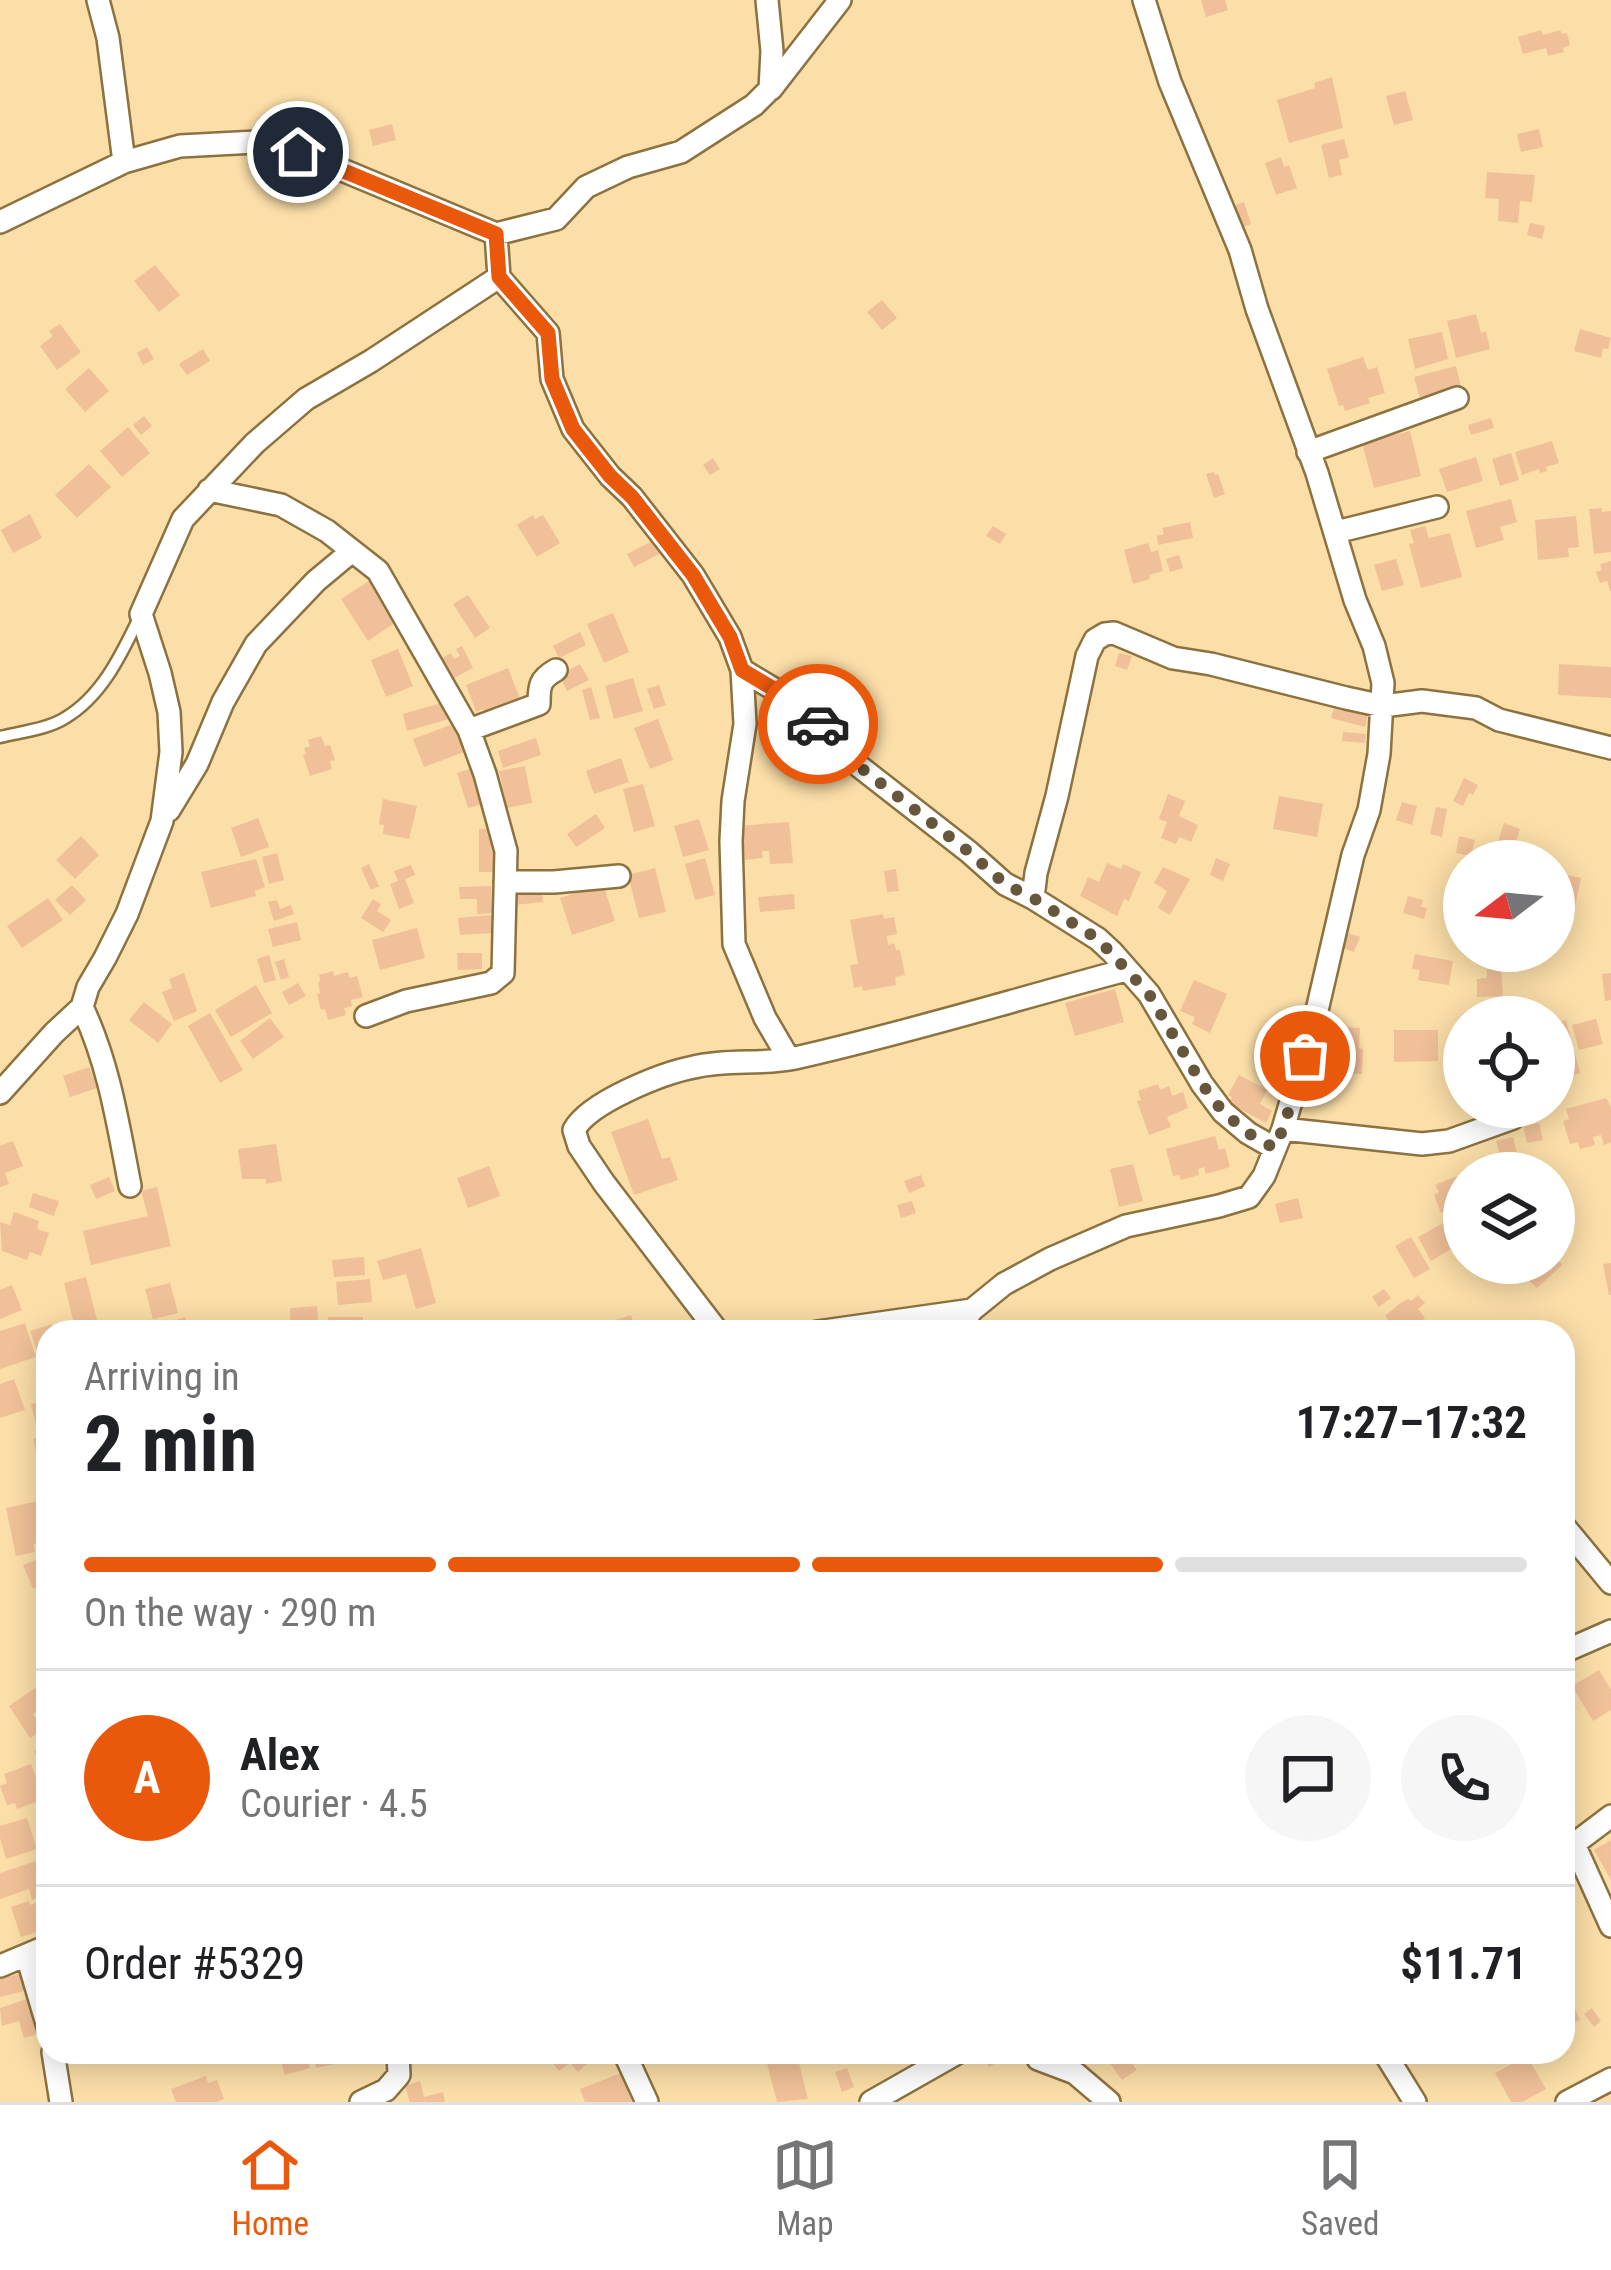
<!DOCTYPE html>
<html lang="en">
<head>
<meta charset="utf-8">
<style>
  :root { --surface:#fff; --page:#f6f6f6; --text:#202124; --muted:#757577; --line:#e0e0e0; --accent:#ea580c }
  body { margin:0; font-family:"Roboto Condensed",sans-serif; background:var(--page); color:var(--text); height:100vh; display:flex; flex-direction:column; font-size:45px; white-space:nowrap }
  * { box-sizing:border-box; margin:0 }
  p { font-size:39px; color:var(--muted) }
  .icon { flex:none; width:66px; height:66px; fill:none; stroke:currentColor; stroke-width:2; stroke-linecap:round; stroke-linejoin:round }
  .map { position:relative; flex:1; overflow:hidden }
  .panel { position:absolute; left:36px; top:1320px; width:1539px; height:744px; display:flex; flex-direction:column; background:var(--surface); border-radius:36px; box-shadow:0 6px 30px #0003 }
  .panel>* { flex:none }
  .needle { width:78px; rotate:254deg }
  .controls { position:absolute; left:1443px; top:840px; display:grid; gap:24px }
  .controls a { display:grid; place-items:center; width:132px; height:132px; border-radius:50%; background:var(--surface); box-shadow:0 6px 30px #0003; font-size:60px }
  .pin { position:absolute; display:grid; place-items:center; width:102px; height:102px; color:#fff; margin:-51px; border:6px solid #fff; border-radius:50%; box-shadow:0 3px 12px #0007 }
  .courier { position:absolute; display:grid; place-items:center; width:120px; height:120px; margin:-60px; border:9px solid #ea580c; border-radius:50%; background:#fff; color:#222; box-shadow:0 3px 15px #0007 }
  .summary em { font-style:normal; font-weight:700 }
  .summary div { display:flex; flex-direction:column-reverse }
  .summary { display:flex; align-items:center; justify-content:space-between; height:204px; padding:0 48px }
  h1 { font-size:78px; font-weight:700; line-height:90px }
  .bar { display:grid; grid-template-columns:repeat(4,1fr); gap:18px 12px; align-content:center; height:144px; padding:0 48px }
  .bar i { height:15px; border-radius:9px; background:var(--line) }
  .bar .on { background:var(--accent) }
  .bar p { grid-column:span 4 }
  .line { display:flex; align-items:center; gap:30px; padding:0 48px; border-top:3px solid var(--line) }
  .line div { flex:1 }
  .round { display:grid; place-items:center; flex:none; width:126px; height:126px; border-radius:63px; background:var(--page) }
  .tabs { display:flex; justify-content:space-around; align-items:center; height:168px; border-top:3px solid var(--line); background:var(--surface); font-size:33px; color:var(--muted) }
  .tabs a { display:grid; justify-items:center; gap:6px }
  .tabs .on { color:var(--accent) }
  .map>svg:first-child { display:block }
  .building { fill:#f0c198 }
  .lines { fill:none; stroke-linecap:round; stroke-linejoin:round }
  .service-casing { stroke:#8c723f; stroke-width:15 }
  .minor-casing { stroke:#8c723f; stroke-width:26 }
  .service { stroke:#fff; stroke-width:10 }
  .minor { stroke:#fff; stroke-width:21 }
  .done { stroke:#66563b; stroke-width:12; stroke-dasharray:0 21.6 }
  .route { stroke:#ea580c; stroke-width:15 }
</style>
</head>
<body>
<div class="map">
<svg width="1611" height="2102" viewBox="0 0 1611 2102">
  <rect width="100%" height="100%" fill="#fbdea8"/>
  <!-- building -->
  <path class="building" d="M1201,0H1225L1228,10L1206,17Z
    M1541,30L1543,35L1560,30L1562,34L1567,33L1570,45L1563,48L1564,52L1548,56L1546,48L1523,54L1518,37Z
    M1332,77L1343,128L1289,143L1277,100L1315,88L1314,83Z
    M1405,91L1413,120L1394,125L1386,96Z
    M392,124L396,140L373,146L369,130Z
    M1539,129L1543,147L1521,152L1517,134Z
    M1344,139L1349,157L1339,160L1342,175L1329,178L1321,145Z
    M1281,157L1284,167L1289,165L1297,188L1276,195L1265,163Z
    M1487,172L1535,175L1532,202L1520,201L1518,223L1498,221L1499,199L1485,198Z
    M1244,202L1251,224L1240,228L1233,206Z
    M1530,223L1545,226L1542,239L1527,235Z
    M155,265L180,295L159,312L134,281Z
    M882,300L897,318L882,330L867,312Z
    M1476,314L1481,333L1486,331L1490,349L1456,358L1447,321Z
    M60,324L81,352L57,370L40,346L53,336L49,331Z
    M1580,329L1611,338L1608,349L1603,348L1601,358L1574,351Z
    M1442,332L1448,359L1415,369L1408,339Z
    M147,347L154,359L143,365L137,353Z
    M203,349L210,361L187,375L179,364Z
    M1363,357L1368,370L1377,367L1385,393L1368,398L1370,403L1345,411L1343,405L1339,406L1327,369Z
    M1456,366L1462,390L1421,402L1414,377Z
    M89,368L109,391L85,412L65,389Z
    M144,416L152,426L141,435L133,425Z
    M1491,418L1494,428L1471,435L1468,425Z
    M128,427L150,453L122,477L100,451Z
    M1410,431L1421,476L1374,488L1362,443Z
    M1552,441L1559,463L1546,467L1547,471L1540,473L1539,469L1522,475L1515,452Z
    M1511,453L1519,480L1500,486L1492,459Z
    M1476,457L1483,481L1447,492L1439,469Z
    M713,458L720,469L710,475L703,465Z
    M89,464L111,487L77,518L55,495Z
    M1214,472L1215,475L1218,474L1225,494L1214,498L1206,474Z
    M1511,499L1517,522L1500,527L1504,540L1476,548L1466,511Z
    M1602,508V512L1611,511V552L1594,554L1589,509Z
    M30,514L42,538L13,553L1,530Z
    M533,515L535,519L543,515L560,543L537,557L517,525Z
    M1576,516L1579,547L1568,548L1569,557L1538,560L1535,520Z
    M1190,522L1193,538L1158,545L1157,536L1164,534L1162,528Z
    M993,526L1006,534L1000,544L986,536Z
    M1425,526L1429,538L1450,533L1462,577L1421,588L1409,544L1414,543L1410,530Z
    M656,539L663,552L634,567L627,554Z
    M1148,543L1151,552L1158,550L1163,571L1149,575L1150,579L1133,584L1124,550Z
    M1179,555L1183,568L1170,572L1166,559Z
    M1396,559L1404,585L1382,591L1374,565Z
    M1611,561V591H1610L1607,581L1600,583L1596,572L1602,570L1600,564Z
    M372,579L399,620L368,641L341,599Z
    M468,595L490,628L475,638L453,604Z
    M613,613L629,652L604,663L587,624Z
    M580,632L586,645L559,658L553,646Z
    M462,646L473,668L449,681L438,660L451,653L454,659L460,656L456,649Z
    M398,649L413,686L386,697L371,660Z
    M1119,653L1132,656L1127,670L1115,666Z
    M580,664L589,680L567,691L559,675Z
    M1559,664L1611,667V698L1558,695Z
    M508,668L522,704L486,718L483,709L476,712L466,685Z
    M633,678L643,711L614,719L605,686Z
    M659,685L666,705L654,709L647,689Z
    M591,687L600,718L590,720L582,690Z
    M1336,701L1369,710L1365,727L1331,718Z
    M444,702L449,719L407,731L403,714Z
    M658,719L673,760L650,769L634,728Z
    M453,724L464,752L424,767L413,739Z
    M1343,732L1366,734L1365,743L1342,741Z
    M321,736L325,746L330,745L335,760L330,761L332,769L310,776L303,755L306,754L304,748L310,746L308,740Z
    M536,738L541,755L503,768L498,751Z
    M621,758L629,782L594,794L586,771Z
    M525,766L532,803L507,808L499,771Z
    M473,768L484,804L468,808L457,773Z
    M1464,778L1478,785L1473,795L1469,793L1463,806L1453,801Z
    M643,784L655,826L634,832L623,789Z
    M1168,794L1185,801L1179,816L1198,825L1191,842L1179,837L1176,844L1161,838L1167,822L1159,819Z
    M1279,796L1323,804L1317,837L1273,829Z
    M383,799L417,806L409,839L383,834L384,825L379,824Z
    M1402,802L1417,806L1412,825L1396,820Z
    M1436,807L1447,809L1442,837L1430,834Z
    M596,814L605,828L576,847L567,834Z
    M258,818L269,847L241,857L231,828Z
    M699,819L709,850L683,857L674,826Z
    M789,822L793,863L770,864L769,851H762L763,858L745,860L744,852L740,853L738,826Z
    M1504,823L1520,829L1512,853L1496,848Z
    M479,829H494V872H479Z
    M81,836L99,855L75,879L56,860Z
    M1459,836L1475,840L1471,856L1456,853Z
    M277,853L284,880L269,884L262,857Z
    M705,858L715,895L695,900L685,864Z
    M1216,858L1230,864L1223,881L1210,875Z
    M256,859L265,887L255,891L256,896L211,908L201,872Z
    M1107,863L1121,869L1123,864L1141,872L1129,901L1124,899L1117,916L1080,896L1088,877L1099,882Z
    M369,864L379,886L371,890L361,868Z
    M411,865L415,875L405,879L414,903L399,909L390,884L398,881L394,871Z
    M1163,867L1190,879L1170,915L1158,908L1167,891L1154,883Z
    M655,868L666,912L639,918L628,875Z
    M896,869L899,891L887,892L884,871Z
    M1554,872L1581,878L1575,906L1554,901Z
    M603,884L615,921L572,935L560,898Z
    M72,885L86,900L70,915L55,900Z
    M491,886L492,913L477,914V899H460L459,887Z
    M1451,887L1464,890V896L1457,895L1454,909L1447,908Z
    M542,889L543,902L514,905L513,892Z
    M794,894L795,909L760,912L758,897Z
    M1408,896L1423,900L1421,907L1427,908L1424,919L1403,913Z
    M48,898L63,920L22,948L7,926Z
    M373,899L381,904L377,911L391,920L383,932L361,918Z
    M277,900L280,909L291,905L294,914L274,921L268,902Z
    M883,914L884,919L894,917L897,934L887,936L888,945L894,943L896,950H900L905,975L895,977L896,985L863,991L862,986L854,988L850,965L858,964L850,920Z
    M492,915L493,933L460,935L458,918Z
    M297,922L301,940L273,947L268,929Z
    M417,928L425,958L380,970L372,940Z
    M1343,931L1360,937L1354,952L1337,946Z
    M457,953H482V969L458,970Z
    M1415,954L1453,961L1449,985L1418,980L1420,970L1412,969Z
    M269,955L276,980L264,983L257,959Z
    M284,959L289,977L281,980L275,962Z
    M1487,969H1501L1503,996L1477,997V979L1487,978Z
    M333,971L334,976L348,972L349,978L357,976L363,997L351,1000L352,1006L344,1008L346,1015L328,1020L325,1009L321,1010L317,994L320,993L318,982H320L319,975Z
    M184,973L197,1011L174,1021L162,992L172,988L169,979Z
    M1611,973V1000L1605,1001L1602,974Z
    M1194,980L1227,994L1210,1033L1192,1024L1195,1017L1180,1011Z
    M298,983L306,996L289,1005L282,992Z
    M256,985L272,1013L231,1037L215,1010Z
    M1115,989L1124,1022L1075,1036L1065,1003Z
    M144,1002L172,1024L158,1043L129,1020Z
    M210,1013L243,1070L220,1083L188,1026Z
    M270,1018L284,1037L253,1059L240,1041Z
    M1596,1019L1603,1044L1579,1050L1572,1025Z
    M1566,1020L1580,1073L1557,1079L1554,1067V1023Z
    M1326,1026L1360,1028L1359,1048L1363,1049L1362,1074L1337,1073L1338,1063L1325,1062Z
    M1394,1030H1438V1061L1394,1062Z
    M89,1067L97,1088L70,1097L63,1076Z
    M1239,1075L1267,1090L1260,1104L1272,1111L1266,1123L1229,1103L1232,1097L1228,1095Z
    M1158,1084L1160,1090L1169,1086L1172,1096L1183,1092L1188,1108L1167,1117L1171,1127L1149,1135L1137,1101L1141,1100L1138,1091Z
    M1606,1098L1611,1107V1142L1604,1145L1601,1135L1593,1137L1595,1145L1580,1149L1578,1142L1570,1144L1563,1121L1569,1119L1566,1109Z
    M648,1119L662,1159L670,1157L678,1180L634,1195L611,1132Z
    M1539,1123L1543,1140L1527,1143L1523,1126Z
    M1215,1136L1219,1150L1225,1148L1230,1167L1206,1174L1204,1167L1198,1169L1199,1175L1181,1180L1179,1175L1173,1176L1166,1149Z
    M1513,1137L1519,1161L1503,1166L1496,1141Z
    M13,1141L23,1166L5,1173L9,1184L0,1187V1146Z
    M276,1144L282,1181L266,1184V1179H242L238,1149Z
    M1133,1164L1143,1201L1119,1207L1110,1169Z
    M489,1166L500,1196L468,1208L457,1178Z
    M921,1175L925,1186L909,1193L904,1181Z
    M1457,1176L1458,1179L1464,1176V1211L1448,1217L1446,1211L1441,1213L1434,1195L1439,1192L1435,1185Z
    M109,1177L115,1191L96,1199L90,1185Z
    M157,1187L171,1246L91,1265L83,1231L148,1216L141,1191Z
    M33,1193L59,1201L54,1216L29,1207Z
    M1298,1198L1303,1218L1280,1223L1275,1204Z
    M912,1201L916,1213L901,1218L897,1205Z
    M14,1212L39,1221L37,1229L49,1233L41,1256L30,1252L27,1260L2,1251L0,1222L10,1225Z
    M1445,1222L1458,1245L1431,1261L1418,1237Z
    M1411,1237L1430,1269L1414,1278L1395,1246Z
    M421,1248L436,1303L416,1309L406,1274L383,1280L377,1261Z
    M1554,1255L1562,1265L1537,1288L1521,1273L1531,1263H1554Z
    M364,1257L365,1275L334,1277L332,1260Z
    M1611,1263V1295H1609L1603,1264Z
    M86,1277L100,1332H76L64,1283Z
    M370,1279L372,1302L338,1305L336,1282Z
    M170,1283L178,1313L153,1319L145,1289Z
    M12,1285L22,1310L0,1319V1290Z
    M1384,1289L1391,1298L1379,1307L1372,1297Z
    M1418,1295L1425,1303L1418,1309L1425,1318L1420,1323L1425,1329L1422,1332H1398L1385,1316L1402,1302L1409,1299L1411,1301Z
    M317,1306L319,1332H291L290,1308Z
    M631,1315L636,1332H606L603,1324Z
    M185,1317L190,1332H145V1331Z
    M328,1317H363V1332H328Z
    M693,1322L696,1332H665L664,1331Z
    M25,1323L36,1357L0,1369V1331Z
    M67,1323L70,1332H48V1358L40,1360L30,1331L52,1324L53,1327Z
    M14,1379L25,1410L0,1418V1384Z
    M48,1399V1423L36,1426L31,1404Z
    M48,1428V1470H46L44,1459L38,1460L33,1439L39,1438L38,1430Z
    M48,1499V1541L33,1544L35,1552L16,1556L6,1508Z
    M48,1555V1583L33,1589L23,1565Z
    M1599,1670L1611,1690V1710L1593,1721L1572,1686Z
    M45,1681L48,1704L33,1714L43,1730L30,1738L9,1706Z
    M48,1744V1781L34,1751Z
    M31,1764L44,1799L17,1809L15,1803L7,1805L0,1786L7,1783L4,1774Z
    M27,1818L37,1849L6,1859L0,1838V1826Z
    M1611,1840V1880L1594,1850Z
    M39,1860L48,1894L32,1900L29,1889L0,1899V1873Z
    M48,1899V1928L21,1937L11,1907L29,1901L30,1905Z
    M23,1973L28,1990L0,1997V1979Z
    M1563,1983L1580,2020L1563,2028Z
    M27,1999L38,2034L24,2038L19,2021L2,2026L0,2008Z
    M1592,2008L1601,2021L1594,2027L1584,2014Z
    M278,2052H305L310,2068L285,2075Z
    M313,2052H348L349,2061L316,2068Z
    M544,2052H600L578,2072L570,2063L559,2071Z
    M985,2052H1015L989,2067L982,2054Z
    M1123,2052L1137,2070L1122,2080L1109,2062Z
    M797,2055L808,2099L777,2102L767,2063Z
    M1527,2056L1546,2089L1522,2102H1511L1495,2073Z
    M847,2068L854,2087L842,2092L835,2072Z
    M621,2073L632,2102H585L580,2089Z
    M206,2076L208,2083L217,2080L224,2099L217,2102H176L171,2089Z
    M420,2081L424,2097L443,2092L445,2102H410L405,2086Z"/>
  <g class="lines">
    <defs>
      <path id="service" d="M0,737C20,732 48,729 65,718C102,696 121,655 139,618"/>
      <path id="minor" d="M98,0L108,38L124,162
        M771,89L840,0
        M0,222L124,162L180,146L258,142L299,152L496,234
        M499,277L548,333L552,379L573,429L610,476L632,497L693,575L730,637L742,670L745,724L733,801L731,841L734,944L765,1018L789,1059
        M1308,452L1457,398
        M209,490L281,505L327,531L378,571L469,730L485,774L506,851L503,973L491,983L406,1001L366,1016
        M1336,532L1437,507
        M742,670L777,691L808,715L860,767L969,852L1005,884L1033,898
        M469,730L539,704C539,685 540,679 556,670
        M169,810L197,764L223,702L256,644L316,581L352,551
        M505,882H554L619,876
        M82,1007C109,1064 118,1124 130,1186
        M0,1093L54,1033L82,1007L88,987L105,958L127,914L162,821L171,752L169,712L160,673L141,614L183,519L255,443L306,399L371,361L499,277L496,234L556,219L586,187L628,167L681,152L754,105L770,89L772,51L767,0
        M1283,1129L1422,1144L1449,1141L1513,1118
        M1274,1148L1248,1133L1223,1112L1202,1084L1149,994L1112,952L1098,939L1033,898L1036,873L1057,796L1087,656L1095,640L1105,634L1114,633L1173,658L1211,664L1346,698L1383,706L1422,701L1476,708L1499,720L1611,748
        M718,1332L604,1183L579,1146L574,1130C589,1102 663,1073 694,1067C727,1059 762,1065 795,1058C907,1033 1016,999 1126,970
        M817,1332L972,1310
        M957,1332L972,1310L1004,1284L1050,1259L1126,1226L1219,1206L1249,1197L1264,1176L1283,1129L1315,1019L1353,855L1369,810L1379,754L1383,683L1374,646L1355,600L1317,473L1257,309L1240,250L1170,82L1144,0
        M1563,1525L1611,1583
        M1563,1652L1611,1631
        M1574,1844L1611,1926
        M1563,1848L1574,1844L1611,1816
        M27,1956L48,2027
        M0,1966L48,1946
        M53,2052L61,2102
        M624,2052L647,2102
        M1384,2052L1415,2102
        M1038,2059L1075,2073L1109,2102
        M361,2102L386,2090L399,2075L398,2052
        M871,2102L959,2052
        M1567,2102L1611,2079"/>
    </defs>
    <!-- service casing -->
    <use href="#service" class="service-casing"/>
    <!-- minor casing -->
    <use href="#minor" class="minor-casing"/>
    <!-- service -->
    <use href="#service" class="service"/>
    <!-- minor -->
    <use href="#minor" class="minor"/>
  </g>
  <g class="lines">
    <!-- done -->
    <path class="done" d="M818,724L860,767L969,852L1005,884L1033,898L1098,939L1149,994L1202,1084L1223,1112L1248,1133L1274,1148L1283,1129L1305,1056"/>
    <!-- route -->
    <path class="route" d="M298,152L496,234L499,277L548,333L552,379L573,429L610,476L632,497L693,575L730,637L742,670L777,691L818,724"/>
  </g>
</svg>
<div class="controls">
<a><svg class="needle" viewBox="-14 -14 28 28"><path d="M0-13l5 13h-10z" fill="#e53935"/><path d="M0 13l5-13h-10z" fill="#757577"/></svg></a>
<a><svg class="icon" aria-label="locate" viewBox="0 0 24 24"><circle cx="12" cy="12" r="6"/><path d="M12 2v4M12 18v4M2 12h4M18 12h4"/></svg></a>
<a><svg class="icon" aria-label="layers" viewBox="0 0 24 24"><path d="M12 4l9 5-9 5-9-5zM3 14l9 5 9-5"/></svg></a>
</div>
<div class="pin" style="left:1305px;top:1056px;background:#ea580c"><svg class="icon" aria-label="bag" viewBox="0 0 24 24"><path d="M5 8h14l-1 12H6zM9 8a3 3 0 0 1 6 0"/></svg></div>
<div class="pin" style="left:298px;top:152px;background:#1f2937"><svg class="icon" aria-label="home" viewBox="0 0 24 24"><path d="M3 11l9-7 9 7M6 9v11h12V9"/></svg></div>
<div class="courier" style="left:818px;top:724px"><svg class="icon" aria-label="car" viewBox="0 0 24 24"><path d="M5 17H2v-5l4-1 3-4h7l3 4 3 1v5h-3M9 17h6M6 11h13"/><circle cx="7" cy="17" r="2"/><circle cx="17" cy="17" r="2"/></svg></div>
<section class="panel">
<div class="summary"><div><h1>2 min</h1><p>Arriving in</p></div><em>17:27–17:32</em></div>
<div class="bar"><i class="on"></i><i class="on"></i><i class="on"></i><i></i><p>On the way · 290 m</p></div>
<div class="line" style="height:216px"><b class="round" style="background:var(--accent);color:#fff">A</b><div><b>Alex</b><p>Courier · 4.5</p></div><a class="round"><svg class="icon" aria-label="chat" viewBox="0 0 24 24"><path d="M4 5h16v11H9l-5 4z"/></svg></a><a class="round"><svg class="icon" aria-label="phone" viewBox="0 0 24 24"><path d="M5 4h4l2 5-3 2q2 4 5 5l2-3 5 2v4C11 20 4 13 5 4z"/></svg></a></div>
<div class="line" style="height:156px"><div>Order #5329</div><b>$11.71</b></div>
</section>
</div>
<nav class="tabs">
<a class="on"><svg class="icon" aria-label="home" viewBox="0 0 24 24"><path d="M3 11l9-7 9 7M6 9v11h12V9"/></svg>Home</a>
<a><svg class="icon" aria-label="map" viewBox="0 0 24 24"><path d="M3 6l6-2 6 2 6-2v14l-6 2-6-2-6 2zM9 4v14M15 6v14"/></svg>Map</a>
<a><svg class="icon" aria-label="saved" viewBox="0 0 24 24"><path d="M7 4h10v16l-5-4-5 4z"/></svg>Saved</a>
</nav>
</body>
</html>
